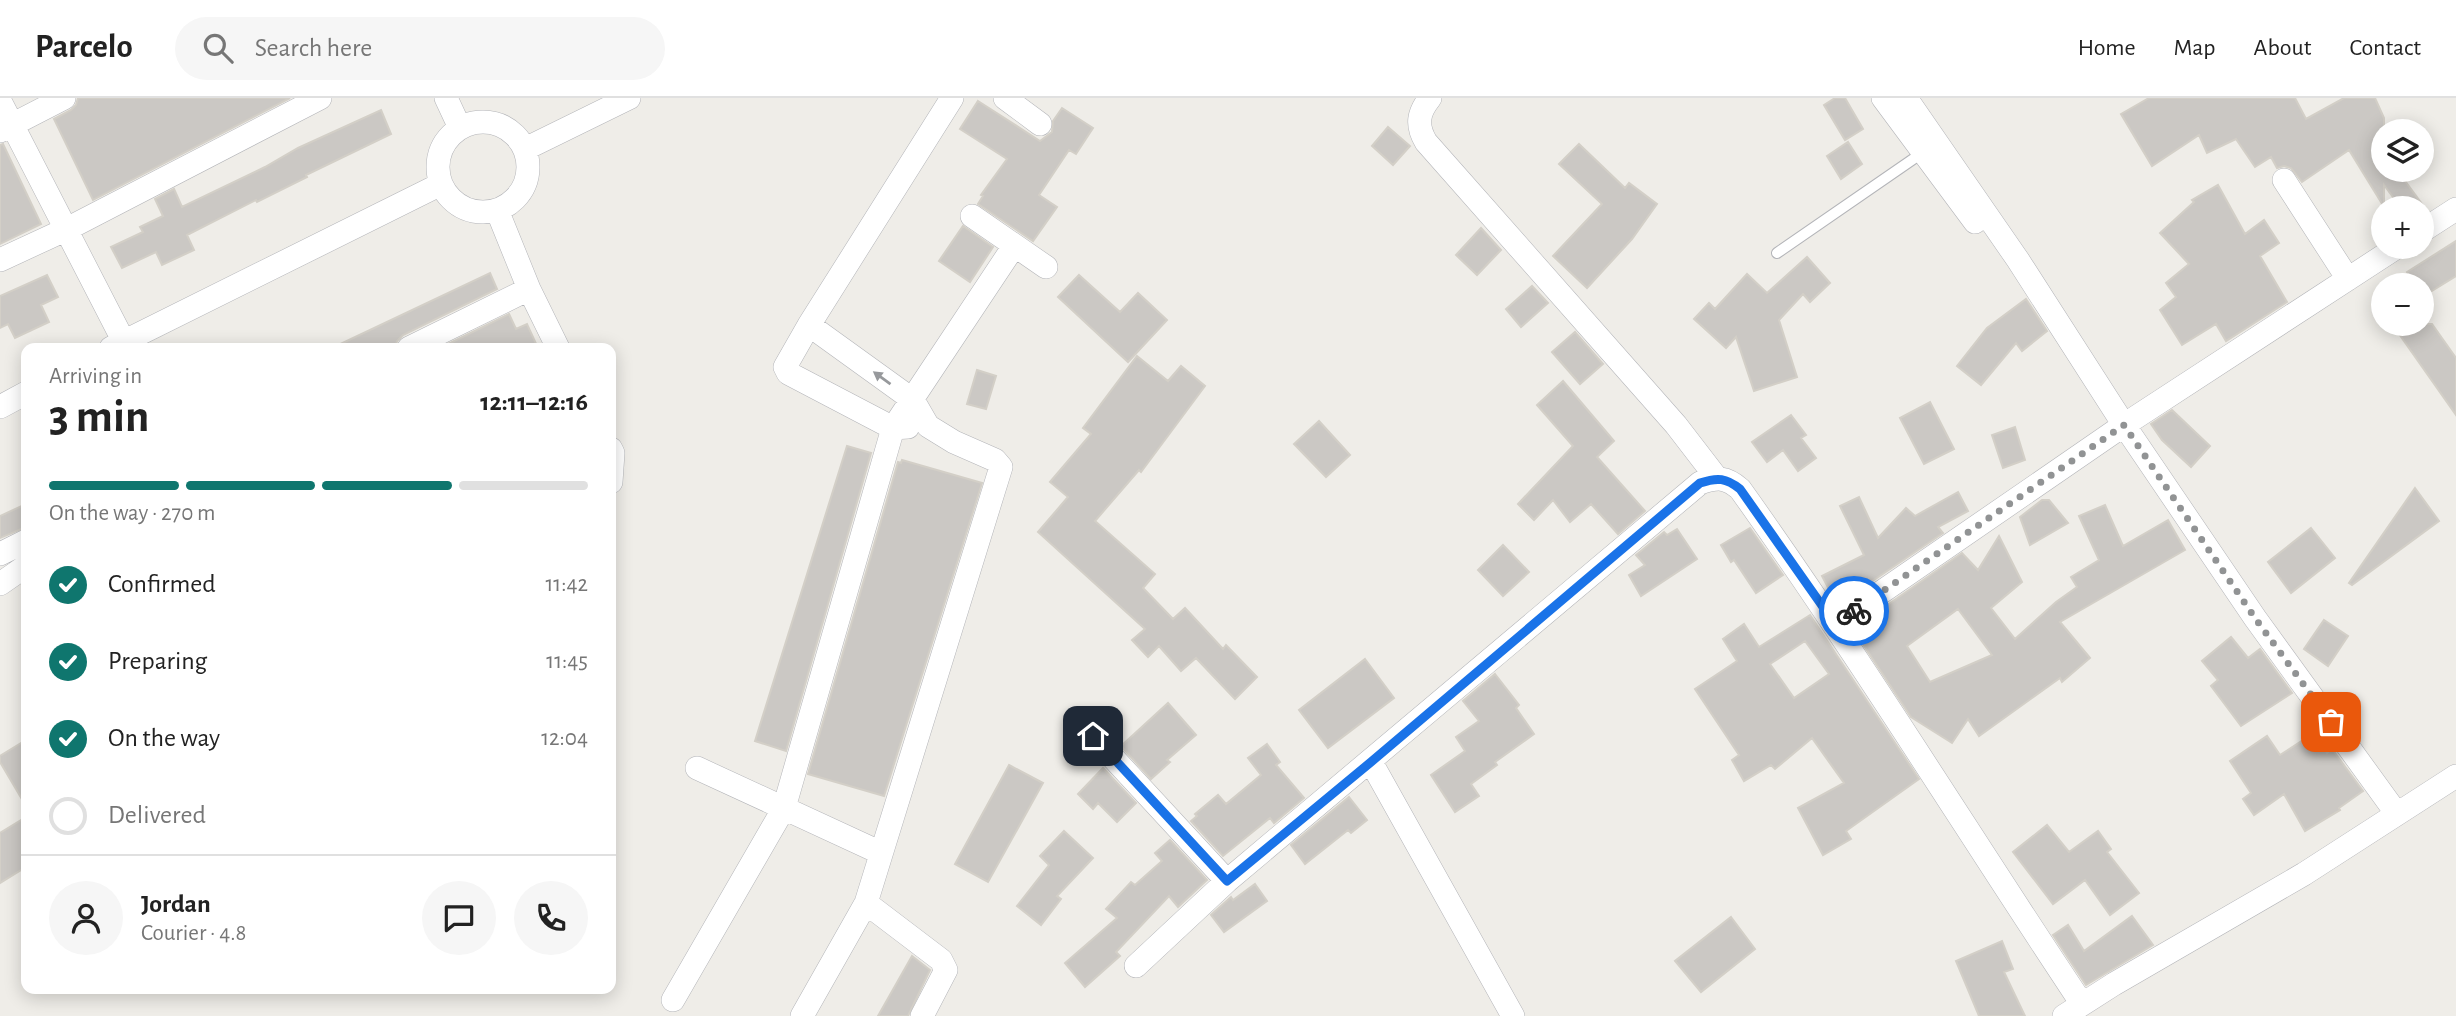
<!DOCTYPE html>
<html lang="en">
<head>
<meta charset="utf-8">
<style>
  :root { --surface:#fff; --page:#f6f6f6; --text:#222; --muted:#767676; --line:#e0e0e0; --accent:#0f766e }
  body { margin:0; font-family:"Alegreya Sans",sans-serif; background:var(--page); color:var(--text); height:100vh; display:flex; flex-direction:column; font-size:26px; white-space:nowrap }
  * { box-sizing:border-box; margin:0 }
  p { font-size:23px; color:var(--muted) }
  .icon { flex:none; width:38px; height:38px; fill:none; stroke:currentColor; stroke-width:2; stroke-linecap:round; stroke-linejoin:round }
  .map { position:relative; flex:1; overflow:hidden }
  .panel { position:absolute; left:21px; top:245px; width:595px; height:651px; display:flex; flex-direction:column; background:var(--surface); border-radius:14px; box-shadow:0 4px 18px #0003 }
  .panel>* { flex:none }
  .controls { position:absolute; left:2371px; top:21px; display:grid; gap:14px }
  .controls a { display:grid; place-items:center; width:63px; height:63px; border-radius:50%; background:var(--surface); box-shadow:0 4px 18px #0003; font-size:35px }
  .pin { position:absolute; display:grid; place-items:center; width:60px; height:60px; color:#fff; margin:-30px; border-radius:14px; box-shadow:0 4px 10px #0006 }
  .courier { position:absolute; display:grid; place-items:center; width:70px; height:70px; margin:-35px; border:5px solid #1a73e8; border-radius:50%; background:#fff; color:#222; box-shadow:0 2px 9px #0007 }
  .summary em { font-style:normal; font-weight:700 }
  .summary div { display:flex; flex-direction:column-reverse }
  .summary { display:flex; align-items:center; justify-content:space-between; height:119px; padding:0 28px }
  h1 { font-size:46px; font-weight:700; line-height:52px }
  .bar { display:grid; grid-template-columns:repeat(4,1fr); gap:10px 7px; align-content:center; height:84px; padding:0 28px }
  .bar i { height:9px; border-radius:5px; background:var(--line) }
  .bar .selected { background:var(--accent) }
  .bar p { grid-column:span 4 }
  .line { display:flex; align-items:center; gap:18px; padding:0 28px; border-top:2px solid var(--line) }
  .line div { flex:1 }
  .round { display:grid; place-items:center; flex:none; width:74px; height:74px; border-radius:37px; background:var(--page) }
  ol { padding:0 28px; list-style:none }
  li { display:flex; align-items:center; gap:21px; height:77px }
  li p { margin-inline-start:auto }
  li .icon { padding:7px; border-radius:50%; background:var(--accent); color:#fff; stroke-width:4 }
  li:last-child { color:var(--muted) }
  li i { width:38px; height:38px; border:4px solid var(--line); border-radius:50% }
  header { display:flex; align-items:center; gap:42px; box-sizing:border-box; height:98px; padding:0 35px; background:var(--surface); border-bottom:2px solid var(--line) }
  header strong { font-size:33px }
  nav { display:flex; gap:38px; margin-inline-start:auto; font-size:24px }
  .search { width:490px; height:63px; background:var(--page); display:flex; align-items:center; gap:18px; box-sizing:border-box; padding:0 24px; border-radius:38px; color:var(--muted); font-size:26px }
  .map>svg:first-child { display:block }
  .building { fill:#cbc8c4; stroke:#d3cfc7; stroke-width:2; fill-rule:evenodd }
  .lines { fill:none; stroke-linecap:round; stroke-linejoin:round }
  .service-casing { stroke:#b3b4b8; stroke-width:12 }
  .minor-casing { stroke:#b3b4b8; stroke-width:24 }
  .service { stroke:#fff; stroke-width:10 }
  .minor { stroke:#fff; stroke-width:23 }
  .oneway { fill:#97999c }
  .done { stroke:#919394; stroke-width:7; stroke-dasharray:0 12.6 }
  .route { stroke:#1a73e8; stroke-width:9 }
</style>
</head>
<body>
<header>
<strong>Parcelo</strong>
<div class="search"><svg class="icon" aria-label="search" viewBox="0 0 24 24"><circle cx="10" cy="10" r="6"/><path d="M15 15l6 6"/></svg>Search here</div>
<nav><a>Home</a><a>Map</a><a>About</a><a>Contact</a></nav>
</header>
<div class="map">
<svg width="2456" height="918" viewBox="0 0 2456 918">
  <rect width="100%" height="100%" fill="#efede8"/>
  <!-- building -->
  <path class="building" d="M78,0H290L93,102L54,21L71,12L76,7Z
    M1835,0H1845L1863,31L1845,42L1824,7Z
    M2149,0H2295L2306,21L2344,0H2375L2384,20V72H2397L2425,110H2401L2384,87V109L2349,52L2302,84L2291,70L2284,68L2277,70L2271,59L2255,69L2236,41L2207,55L2199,37L2152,68L2121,16Z
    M978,3L1040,43L1052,34L1053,23L1062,10L1093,30L1076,56L1069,52L1039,97L1057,109L1033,143L978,106L983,98L981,97L1007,61L960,31Z
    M381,12L391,36L306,77L307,79L257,104L256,102L187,137L194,152L162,167L156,154L122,170L111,149L143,134L140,129L163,118L155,101L174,91L182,109L265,69L298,50Z
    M1388,29L1410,48L1393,67L1372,48Z
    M1848,44L1862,66L1841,81L1827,58Z
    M3,46L41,126L0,146V47Z
    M1579,46L1625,90L1629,85L1657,106L1632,141L1587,190L1553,158L1602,106L1559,66Z
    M2218,87L2245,136L2264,122L2279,145L2260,158L2287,204L2226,243L2216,226L2182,247L2160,212L2176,199L2166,185L2189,166L2160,135L2194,104L2192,102Z
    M963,128L993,149L970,184L939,163Z
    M1481,130L1501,152L1477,177L1456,157Z
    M2456,143V178L2422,199V187H2415L2407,174Z
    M1807,159L1830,185L1810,204L1803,196L1779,222L1797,279L1754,293L1736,239L1726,250L1694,221L1709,205L1715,211L1747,176L1767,195Z
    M490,175L497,191L403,237L397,243L395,250H332Z
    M47,177L58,199L41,207L49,224L15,240L8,226L0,230V198Z
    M1079,177L1120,214L1138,195L1167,222L1128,264L1058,199Z
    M1532,188L1548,205L1521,229L1506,211Z
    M2026,201L2047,233L2022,253L2016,245L1981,287L1957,268L1987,230Z
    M509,216L516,231L527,226L538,250H440Z
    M2392,226H2432L2456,260V317Z
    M1575,234L1603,266L1580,286L1552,254Z
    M1137,258L1168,283L1181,268L1205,288L1141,374L1139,372L1095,423L1155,476L1143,490L1173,521L1185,510L1223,551L1226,547L1257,579L1235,601L1196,560L1181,573L1159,548L1148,559L1132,542L1145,531L1038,434L1068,399L1050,384L1091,336L1083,330Z
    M977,272L996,278L986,311L967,306Z
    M1563,283L1614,343L1597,359L1645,413L1618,436L1591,406L1570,424L1553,402L1534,422L1518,406L1573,348L1537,307Z
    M1930,304L1954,351L1924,366L1900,320Z
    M2172,312L2210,348L2191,369L2162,342L2151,326Z
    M1791,317L1806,337L1801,340L1816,360L1798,373L1783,352L1767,364L1752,344Z
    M1319,323L1350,357L1326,379L1294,346Z
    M2015,329L2025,362L2003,370L1992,337Z
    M847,348L871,355L786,653L755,643Z
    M902,362L982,385L884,698L808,676L898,364L901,365Z
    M2415,390L2439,423L2352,487L2349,485Z
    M1958,394L1968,413L1938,429L1943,435L1837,507L1822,478L1864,457L1840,408L1859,399L1878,440L1906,410L1915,418Z
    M2042,402H2049L2068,425L2030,447L2020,419Z
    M26,406V429L0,440V418Z
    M2105,407L2123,448L2168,422L2185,452L2060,524L2090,560L2062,584L2060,580L1979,638L1968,621L1952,645L1911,619L1853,531L1962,455L1978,472L1999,438L2022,484L1991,510L2015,541L2056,504L2077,489L2071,479L2099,462L2079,418ZM1958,511L1992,557L1930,584L1907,548Z
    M1750,430L1783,477L1756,495L1734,462L1731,464L1721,447Z
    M2311,430L2335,460L2291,495L2268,464Z
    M1677,431L1697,461L1641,498L1629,477L1645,467L1636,457L1664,434L1667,437Z
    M1503,447L1529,474L1503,498L1478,472Z
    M1810,517L1919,681L1846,733L1851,741L1823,757L1798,710L1844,685L1812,640L1775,671L1771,667L1744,683L1732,662L1739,657L1695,591L1737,563L1723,541L1744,526L1759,549ZM1805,543L1829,576L1794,600L1770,566Z
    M2324,522L2348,538L2328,568L2304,551Z
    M2231,539L2248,560L2260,551L2292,595L2241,628L2211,588L2218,582L2202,563Z
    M1365,561L1394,600L1328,650L1299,612Z
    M1495,576L1519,607L1516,610L1534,636L1495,664L1497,667L1471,686L1479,698L1455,714L1431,677L1465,653L1456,639L1479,623L1463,603Z
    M1168,605L1196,637L1167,662L1170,664L1151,681L1121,648Z
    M2314,635L2327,655L2332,651L2363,693L2339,710L2340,712L2305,733L2284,696L2254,717L2243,701L2251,695L2230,663L2267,638L2280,657Z
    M26,642V708L0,664V658Z
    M1267,646L1280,664L1276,667L1304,700L1274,725L1270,720L1223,758L1191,723L1197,718L1195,716L1218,697L1226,706L1261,677L1248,660Z
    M1009,667L1043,685L988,784L955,766Z
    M1103,670L1136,705L1117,724L1098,705L1093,711L1078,696Z
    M1349,699L1367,722L1351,735L1348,732L1305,766L1291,747Z
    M26,719V769L0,785V735Z
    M2047,727L2069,754L2098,733L2111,751L2107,754L2139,795L2110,817L2085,782L2053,806L2013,754Z
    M1064,733L1093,760L1057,798L1061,801L1041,827L1017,808L1049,767L1040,758Z
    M1170,742L1207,782L1178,809L1169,798L1116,854L1120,858L1085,889L1065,865L1117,820L1106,811L1131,784L1135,787L1162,763L1155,755Z
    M1255,786L1267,803L1224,834L1211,817L1231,799L1233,802Z
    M2132,818L2153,847L2086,887L2053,837L2068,827L2084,853Z
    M1731,819L1755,851L1701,894L1675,863Z
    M2002,843L2013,871L2004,874L2025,918H1979L1956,863Z
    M912,858L930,872L908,918H878Z"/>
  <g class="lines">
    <defs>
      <path id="service" d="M1777,155L1922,55"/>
      <path id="minor" d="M446,0L460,30
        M1005,0L1040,26
        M1430,0C1418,15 1416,27 1426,44L1676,327L1716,379
        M1883,0L1975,124
        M1906,0L2018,162L2124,327L2255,520L2397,716
        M0,3L124,244
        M438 69a45 45 0 1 1 90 0a45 45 0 1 1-90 0Z
        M0,33L64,0
        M525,51L629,0
        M2284,82L2348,181
        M497,112L529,191L558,250
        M972,118L1046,169
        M2422,133L2456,111
        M0,162L67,131L320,0
        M111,250L441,86
        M409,250L529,191
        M0,309L26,295
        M908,329L893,330L788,275L785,269L809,227L952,0
        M611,351L613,355L611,384
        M0,456L26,443
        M0,486L26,468
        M1835,526L2124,327L2397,149
        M1093,638L1227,783
        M1371,664L1513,918
        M697,670L881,755
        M866,805L941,862L946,872L922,918
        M1136,868L1227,783L1700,385C1718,379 1726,379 1740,391C1860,559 1968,735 2082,906
        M673,902L784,710L893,330L1014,148
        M802,918L866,805L1001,369L995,362L954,344L928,328L913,302L809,227
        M2064,918L2114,886L2304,776L2456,678"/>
    </defs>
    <!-- service casing -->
    <use href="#service" class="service-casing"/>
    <!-- minor casing -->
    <use href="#minor" class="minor-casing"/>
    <!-- service -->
    <use href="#service" class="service"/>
    <!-- minor -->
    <use href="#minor" class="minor"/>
  </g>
  <!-- one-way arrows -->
  <defs><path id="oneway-solid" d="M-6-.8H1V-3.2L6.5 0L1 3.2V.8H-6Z" transform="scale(1.75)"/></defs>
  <use class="oneway" href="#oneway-solid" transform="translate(882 280) rotate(-144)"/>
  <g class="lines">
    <!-- done -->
    <path class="done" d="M1854,513L2124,327L2255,520L2331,624"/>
    <!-- route -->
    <path class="route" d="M1093,638L1227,783L1371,664L1700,385C1718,379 1726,380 1740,391L1835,526L1854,513"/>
  </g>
</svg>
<div class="controls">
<a><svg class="icon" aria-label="layers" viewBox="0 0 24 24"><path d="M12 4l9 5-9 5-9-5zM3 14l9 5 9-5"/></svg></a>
<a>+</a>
<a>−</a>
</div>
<div class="pin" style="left:2331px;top:624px;background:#ea580c"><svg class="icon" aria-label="bag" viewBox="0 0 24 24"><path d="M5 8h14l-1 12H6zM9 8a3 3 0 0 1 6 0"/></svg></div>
<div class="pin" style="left:1093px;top:638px;background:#1f2937"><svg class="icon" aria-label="home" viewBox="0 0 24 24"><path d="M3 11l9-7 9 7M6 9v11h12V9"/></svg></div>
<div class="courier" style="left:1854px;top:513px"><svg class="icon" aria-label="bike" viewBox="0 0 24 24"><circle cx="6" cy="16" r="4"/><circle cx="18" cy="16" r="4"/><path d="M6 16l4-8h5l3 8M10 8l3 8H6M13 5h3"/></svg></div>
<section class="panel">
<div class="summary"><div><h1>3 min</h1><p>Arriving in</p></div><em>12:11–12:16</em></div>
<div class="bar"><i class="selected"></i><i class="selected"></i><i class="selected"></i><i></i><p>On the way · 270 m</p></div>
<ol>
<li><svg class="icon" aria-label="check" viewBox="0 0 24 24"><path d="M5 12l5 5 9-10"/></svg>Confirmed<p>11:42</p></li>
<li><svg class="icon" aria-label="check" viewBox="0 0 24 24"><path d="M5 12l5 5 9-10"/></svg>Preparing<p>11:45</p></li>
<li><svg class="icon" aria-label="check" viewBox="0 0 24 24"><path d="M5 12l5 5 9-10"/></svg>On the way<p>12:04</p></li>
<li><i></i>Delivered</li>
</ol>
<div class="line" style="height:126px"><a class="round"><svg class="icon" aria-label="person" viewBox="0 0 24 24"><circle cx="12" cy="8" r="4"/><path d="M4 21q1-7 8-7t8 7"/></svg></a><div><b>Jordan</b><p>Courier · 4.8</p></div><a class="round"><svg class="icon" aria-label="chat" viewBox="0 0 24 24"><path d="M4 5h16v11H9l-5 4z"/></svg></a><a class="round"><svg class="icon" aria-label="phone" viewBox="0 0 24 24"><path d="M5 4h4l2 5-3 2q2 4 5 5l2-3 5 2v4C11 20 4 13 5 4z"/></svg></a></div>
</section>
</div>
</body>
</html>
